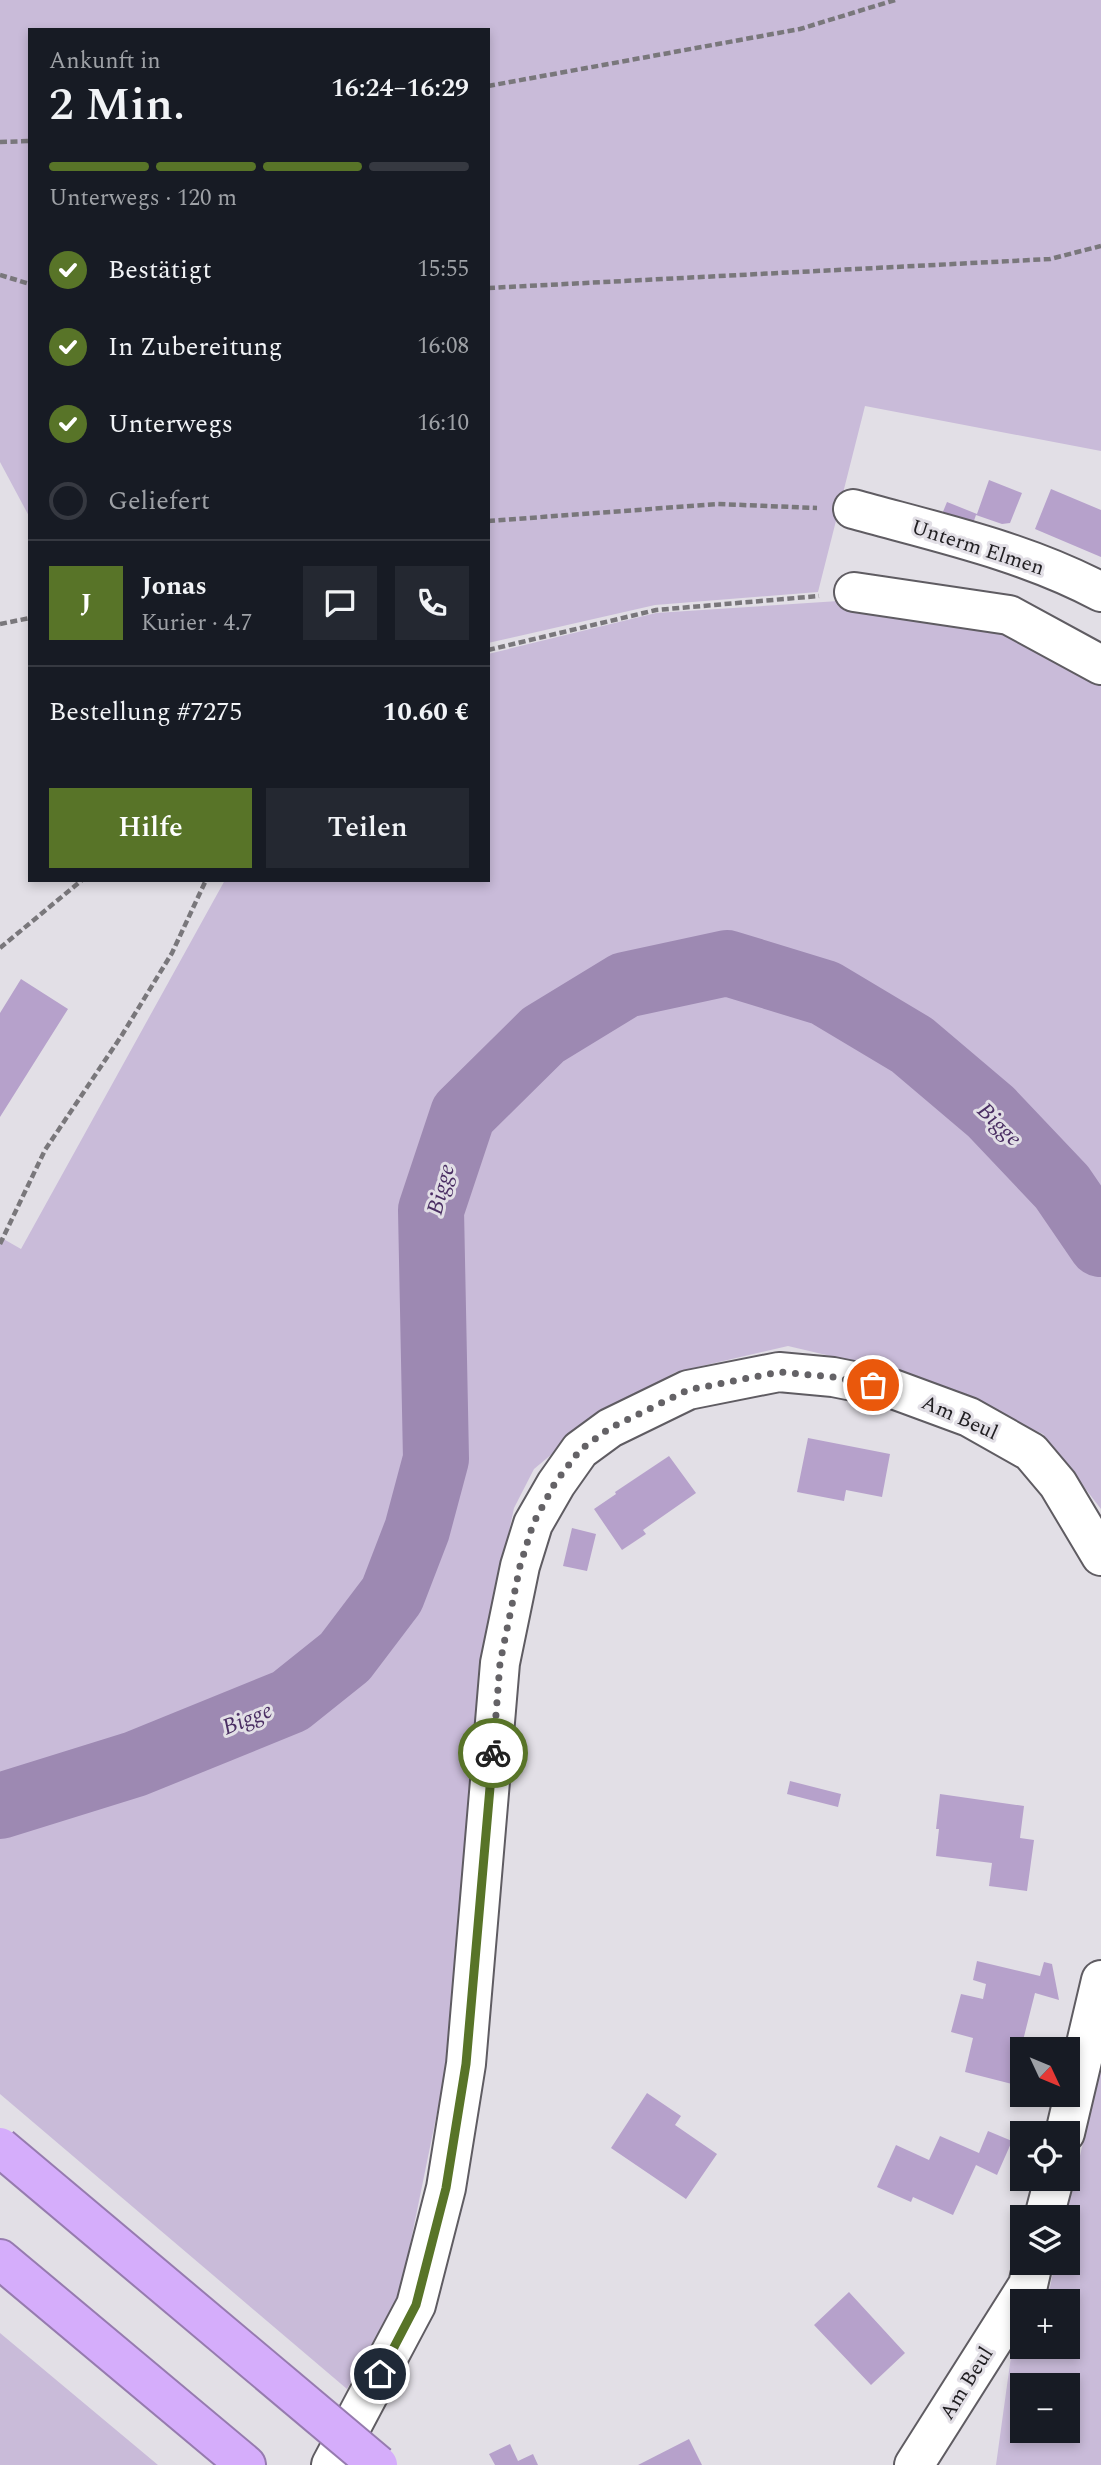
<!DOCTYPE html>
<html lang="de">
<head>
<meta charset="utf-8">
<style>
  :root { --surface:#171b24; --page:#242831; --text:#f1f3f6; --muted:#9ea1a6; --line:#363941; --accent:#587428 }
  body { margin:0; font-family:Spectral,serif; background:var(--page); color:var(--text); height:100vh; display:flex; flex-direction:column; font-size:26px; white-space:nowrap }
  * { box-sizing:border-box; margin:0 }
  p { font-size:23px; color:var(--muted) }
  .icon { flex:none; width:38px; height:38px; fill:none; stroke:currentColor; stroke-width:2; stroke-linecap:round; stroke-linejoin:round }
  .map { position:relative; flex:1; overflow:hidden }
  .details { position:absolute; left:28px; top:28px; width:462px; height:854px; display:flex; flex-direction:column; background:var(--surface); border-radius:0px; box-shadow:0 4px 10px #0003 }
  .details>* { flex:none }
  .needle { width:46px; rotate:134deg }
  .fabs { position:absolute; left:1010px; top:2037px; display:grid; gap:14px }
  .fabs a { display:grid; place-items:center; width:70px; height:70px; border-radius:0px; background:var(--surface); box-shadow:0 4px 10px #0003; font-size:35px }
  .pin { position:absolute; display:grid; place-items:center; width:60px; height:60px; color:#fff; margin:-30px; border:4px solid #fff; border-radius:50%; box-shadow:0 2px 7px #0007 }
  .courier { position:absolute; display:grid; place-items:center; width:70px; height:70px; margin:-35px; border:5px solid #587428; border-radius:50%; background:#fff; color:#222; box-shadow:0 2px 9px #0007 }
  .overview em { font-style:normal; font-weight:600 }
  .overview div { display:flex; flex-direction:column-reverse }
  .overview { display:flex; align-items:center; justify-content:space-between; height:119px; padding:0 21px }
  h1 { font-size:46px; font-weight:600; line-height:52px }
  .bar { display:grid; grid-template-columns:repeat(4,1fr); gap:10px 7px; align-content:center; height:84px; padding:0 21px }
  .bar i { height:9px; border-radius:5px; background:var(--line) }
  .bar .selected { background:var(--accent) }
  .bar p { grid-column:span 4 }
  .line { display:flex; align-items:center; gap:18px; padding:0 21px; border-top:2px solid var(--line) }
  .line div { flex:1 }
  .round { display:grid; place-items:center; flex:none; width:74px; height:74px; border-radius:0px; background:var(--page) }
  ol { padding:0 21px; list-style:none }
  li { display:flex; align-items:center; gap:21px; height:77px }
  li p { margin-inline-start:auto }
  li .icon { padding:7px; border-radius:50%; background:var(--accent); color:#fff; stroke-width:4 }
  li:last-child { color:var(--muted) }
  li i { width:38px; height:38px; border:4px solid var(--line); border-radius:50% }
  .cta { display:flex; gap:14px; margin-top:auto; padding:14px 21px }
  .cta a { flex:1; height:80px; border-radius:0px; background:var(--accent); color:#fff; font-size:28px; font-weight:600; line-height:80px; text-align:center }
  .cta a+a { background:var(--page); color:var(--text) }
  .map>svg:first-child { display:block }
  .green { fill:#c9bbd9; fill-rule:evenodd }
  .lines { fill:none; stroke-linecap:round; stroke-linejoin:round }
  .river { stroke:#9d89b2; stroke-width:66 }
  .building { fill:#b6a1cb }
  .minor-casing { stroke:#5f5c62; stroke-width:42 }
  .highway-casing { stroke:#967baf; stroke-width:42 }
  .path { stroke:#79777b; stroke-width:4.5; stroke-dasharray:7 3.5; stroke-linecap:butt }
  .minor { stroke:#fff; stroke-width:38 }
  .highway { stroke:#d5adfb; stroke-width:38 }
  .highway-bridge-casing { stroke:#967baf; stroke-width:42; stroke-linecap:butt }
  .highway-bridge { stroke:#d5adfb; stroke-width:38 }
  .done { stroke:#646266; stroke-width:7; stroke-dasharray:0 12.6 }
  .route { stroke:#587428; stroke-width:9 }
  .labels { text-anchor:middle; stroke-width:6; stroke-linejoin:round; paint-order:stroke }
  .street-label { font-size:21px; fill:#201e21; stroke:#e2dfe6 }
  .water-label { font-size:23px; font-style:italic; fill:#4a2e63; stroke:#e2dfe6 }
</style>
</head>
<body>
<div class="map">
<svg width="1101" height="2465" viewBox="0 0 1101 2465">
  <rect width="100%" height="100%" fill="#e2dfe6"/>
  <!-- green -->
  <path class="green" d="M0,0H1101V451L865,406L818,592L655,605L488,643V30H30V518L0,462Z
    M854,600L1007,621L1101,673V1509L1043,1434L903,1373L788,1346L676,1372L600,1414L534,1469L514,1508L505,1550L448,2059L400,2294L347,2389L0,2094V1237L21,1249L225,880H488V654L656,613Z
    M1101,2064V2465H996L1013,2342L1022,2328V2347H1068V2301H1040L1050,2287L1055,2263H1068V2217H1066ZM1022,2385H1068V2431H1022Z
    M0,2333L158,2465H0Z"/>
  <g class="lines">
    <!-- river -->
    <path class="river" d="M0,1806L135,1764L290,1701L345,1657L392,1595L417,1530L436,1459L431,1210L463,1114L543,1035L625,985L727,963L825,993L912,1045L991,1112L1062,1187L1101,1244"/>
  </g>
  <!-- building -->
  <path class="building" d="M989,480L1022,493L1010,523L1002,524L976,515L970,532L940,519L947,502L977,514Z
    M1051,489L1101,510V557L1035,529Z
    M21,979L68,1009L0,1117V1013Z
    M808,1438L890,1454L882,1497L846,1490L844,1501L797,1492Z
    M669,1456L696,1493L643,1530L646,1534L622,1550L594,1509L616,1494L615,1492Z
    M572,1528L596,1534L587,1571L563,1566Z
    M790,1781L841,1794L838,1807L787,1794Z
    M940,1794L1024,1806L1020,1838L1034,1840L1027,1891L989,1886L992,1863L936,1856L939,1829H936Z
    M977,1961L1040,1976L1044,1962L1052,1964L1059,2000L1035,1993L1012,2084L965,2072L973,2038L951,2032L961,1994L983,1999L986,1984L973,1980Z
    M647,2093L681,2116L675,2125L717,2154L686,2199L611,2148Z
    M988,2131L1012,2141L997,2175L976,2165L953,2215L913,2197L911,2202L877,2187L896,2145L929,2160L940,2136L979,2153Z
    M849,2292L905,2353L871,2385L814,2325Z
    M689,2439L702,2465H638Z
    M510,2444L518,2461L533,2454L538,2465H495L489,2454Z"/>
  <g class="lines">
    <defs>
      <path id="minor" d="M853,509C936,532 1024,551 1101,592
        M854,592L1009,615L1101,665
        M1065,2133L1101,1980
        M1044,2217L1054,2179
        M331,2465L416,2305L446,2188L466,2064L500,1663L520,1566L533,1524L556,1484L580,1450L610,1428L688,1390L779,1372L833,1377L893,1389L969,1417L1031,1452L1058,1484L1101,1556
        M914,2465L1028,2285L1033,2263"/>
      <path id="highway" d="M0,2259L246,2465"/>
    </defs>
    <!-- minor casing -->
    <use href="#minor" class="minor-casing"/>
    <!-- highway casing -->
    <use href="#highway" class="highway-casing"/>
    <!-- path -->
    <path class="path" d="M488,86L800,29L895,0
      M0,142L30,141
      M0,275L30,284
      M488,288L1050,259L1101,246
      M488,521L718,504L817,508
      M0,624L30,618
      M488,650L656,610L819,596
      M0,948L82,880
      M0,1244L45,1150L122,1035L172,953L206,880"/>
    <!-- minor -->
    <use href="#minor" class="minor"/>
    <!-- highway -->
    <use href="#highway" class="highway"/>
    <defs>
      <path id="highway-bridge" d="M0,2147L378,2465"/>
    </defs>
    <!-- highway-bridge casing -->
    <use href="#highway-bridge" class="highway-bridge-casing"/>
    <!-- highway-bridge -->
    <use href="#highway-bridge" class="highway-bridge"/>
  </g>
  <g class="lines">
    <!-- done -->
    <path class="done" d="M493,1753L500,1663L520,1566L533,1524L555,1483L580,1450L610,1428L688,1390L779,1372L833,1377L873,1385"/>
    <!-- route -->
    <path class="route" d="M380,2374L416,2305L446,2188L466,2064L493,1753"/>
  </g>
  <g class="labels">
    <!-- street labels -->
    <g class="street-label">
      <text transform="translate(978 547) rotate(18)" y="7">Unterm Elmen</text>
      <text transform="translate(960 1417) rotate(24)" y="7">Am Beul</text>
      <text transform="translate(966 2383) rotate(-58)" y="7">Am Beul</text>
    </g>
    <!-- water labels -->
    <g class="water-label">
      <text transform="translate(1000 1124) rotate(44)" y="8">Bigge</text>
      <text transform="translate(440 1189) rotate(-75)" y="8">Bigge</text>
      <text transform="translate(247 1718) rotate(-22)" y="8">Bigge</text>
    </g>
  </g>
</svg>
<div class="fabs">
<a><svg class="needle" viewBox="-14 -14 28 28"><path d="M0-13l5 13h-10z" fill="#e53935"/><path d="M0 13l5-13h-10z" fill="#9ea1a6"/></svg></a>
<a><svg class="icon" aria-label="locate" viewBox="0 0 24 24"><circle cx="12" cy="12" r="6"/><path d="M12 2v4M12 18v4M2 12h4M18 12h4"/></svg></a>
<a><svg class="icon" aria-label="layers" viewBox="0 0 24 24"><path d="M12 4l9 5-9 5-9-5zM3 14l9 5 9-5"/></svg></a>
<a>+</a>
<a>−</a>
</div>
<div class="pin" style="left:873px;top:1385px;background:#ea580c"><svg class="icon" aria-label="bag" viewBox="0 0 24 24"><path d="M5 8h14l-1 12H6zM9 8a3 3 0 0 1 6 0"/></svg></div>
<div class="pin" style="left:380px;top:2374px;background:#1f2937"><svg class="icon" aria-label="home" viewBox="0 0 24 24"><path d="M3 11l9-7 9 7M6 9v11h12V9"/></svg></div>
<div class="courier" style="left:493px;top:1753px"><svg class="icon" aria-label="bike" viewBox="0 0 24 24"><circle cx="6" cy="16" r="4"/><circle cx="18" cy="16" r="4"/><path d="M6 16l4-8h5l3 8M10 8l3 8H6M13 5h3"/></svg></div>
<section class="details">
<div class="overview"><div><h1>2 Min.</h1><p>Ankunft in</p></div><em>16:24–16:29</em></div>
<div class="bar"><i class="selected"></i><i class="selected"></i><i class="selected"></i><i></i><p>Unterwegs · 120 m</p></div>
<ol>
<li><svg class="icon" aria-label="check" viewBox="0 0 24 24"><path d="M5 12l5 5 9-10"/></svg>Bestätigt<p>15:55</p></li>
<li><svg class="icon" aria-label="check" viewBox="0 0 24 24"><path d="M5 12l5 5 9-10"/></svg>In Zubereitung<p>16:08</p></li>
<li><svg class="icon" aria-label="check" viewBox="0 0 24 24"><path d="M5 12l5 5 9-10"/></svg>Unterwegs<p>16:10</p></li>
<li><i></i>Geliefert</li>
</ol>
<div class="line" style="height:126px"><b class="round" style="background:var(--accent);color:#fff">J</b><div><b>Jonas</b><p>Kurier · 4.7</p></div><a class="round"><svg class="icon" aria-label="chat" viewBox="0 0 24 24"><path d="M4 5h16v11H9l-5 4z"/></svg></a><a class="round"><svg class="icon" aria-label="phone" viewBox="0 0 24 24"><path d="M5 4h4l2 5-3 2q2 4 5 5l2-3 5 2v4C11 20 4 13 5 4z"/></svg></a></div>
<div class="line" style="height:91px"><div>Bestellung #7275</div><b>10.60 €</b></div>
<div class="cta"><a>Hilfe</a><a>Teilen</a></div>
</section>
</div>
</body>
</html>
